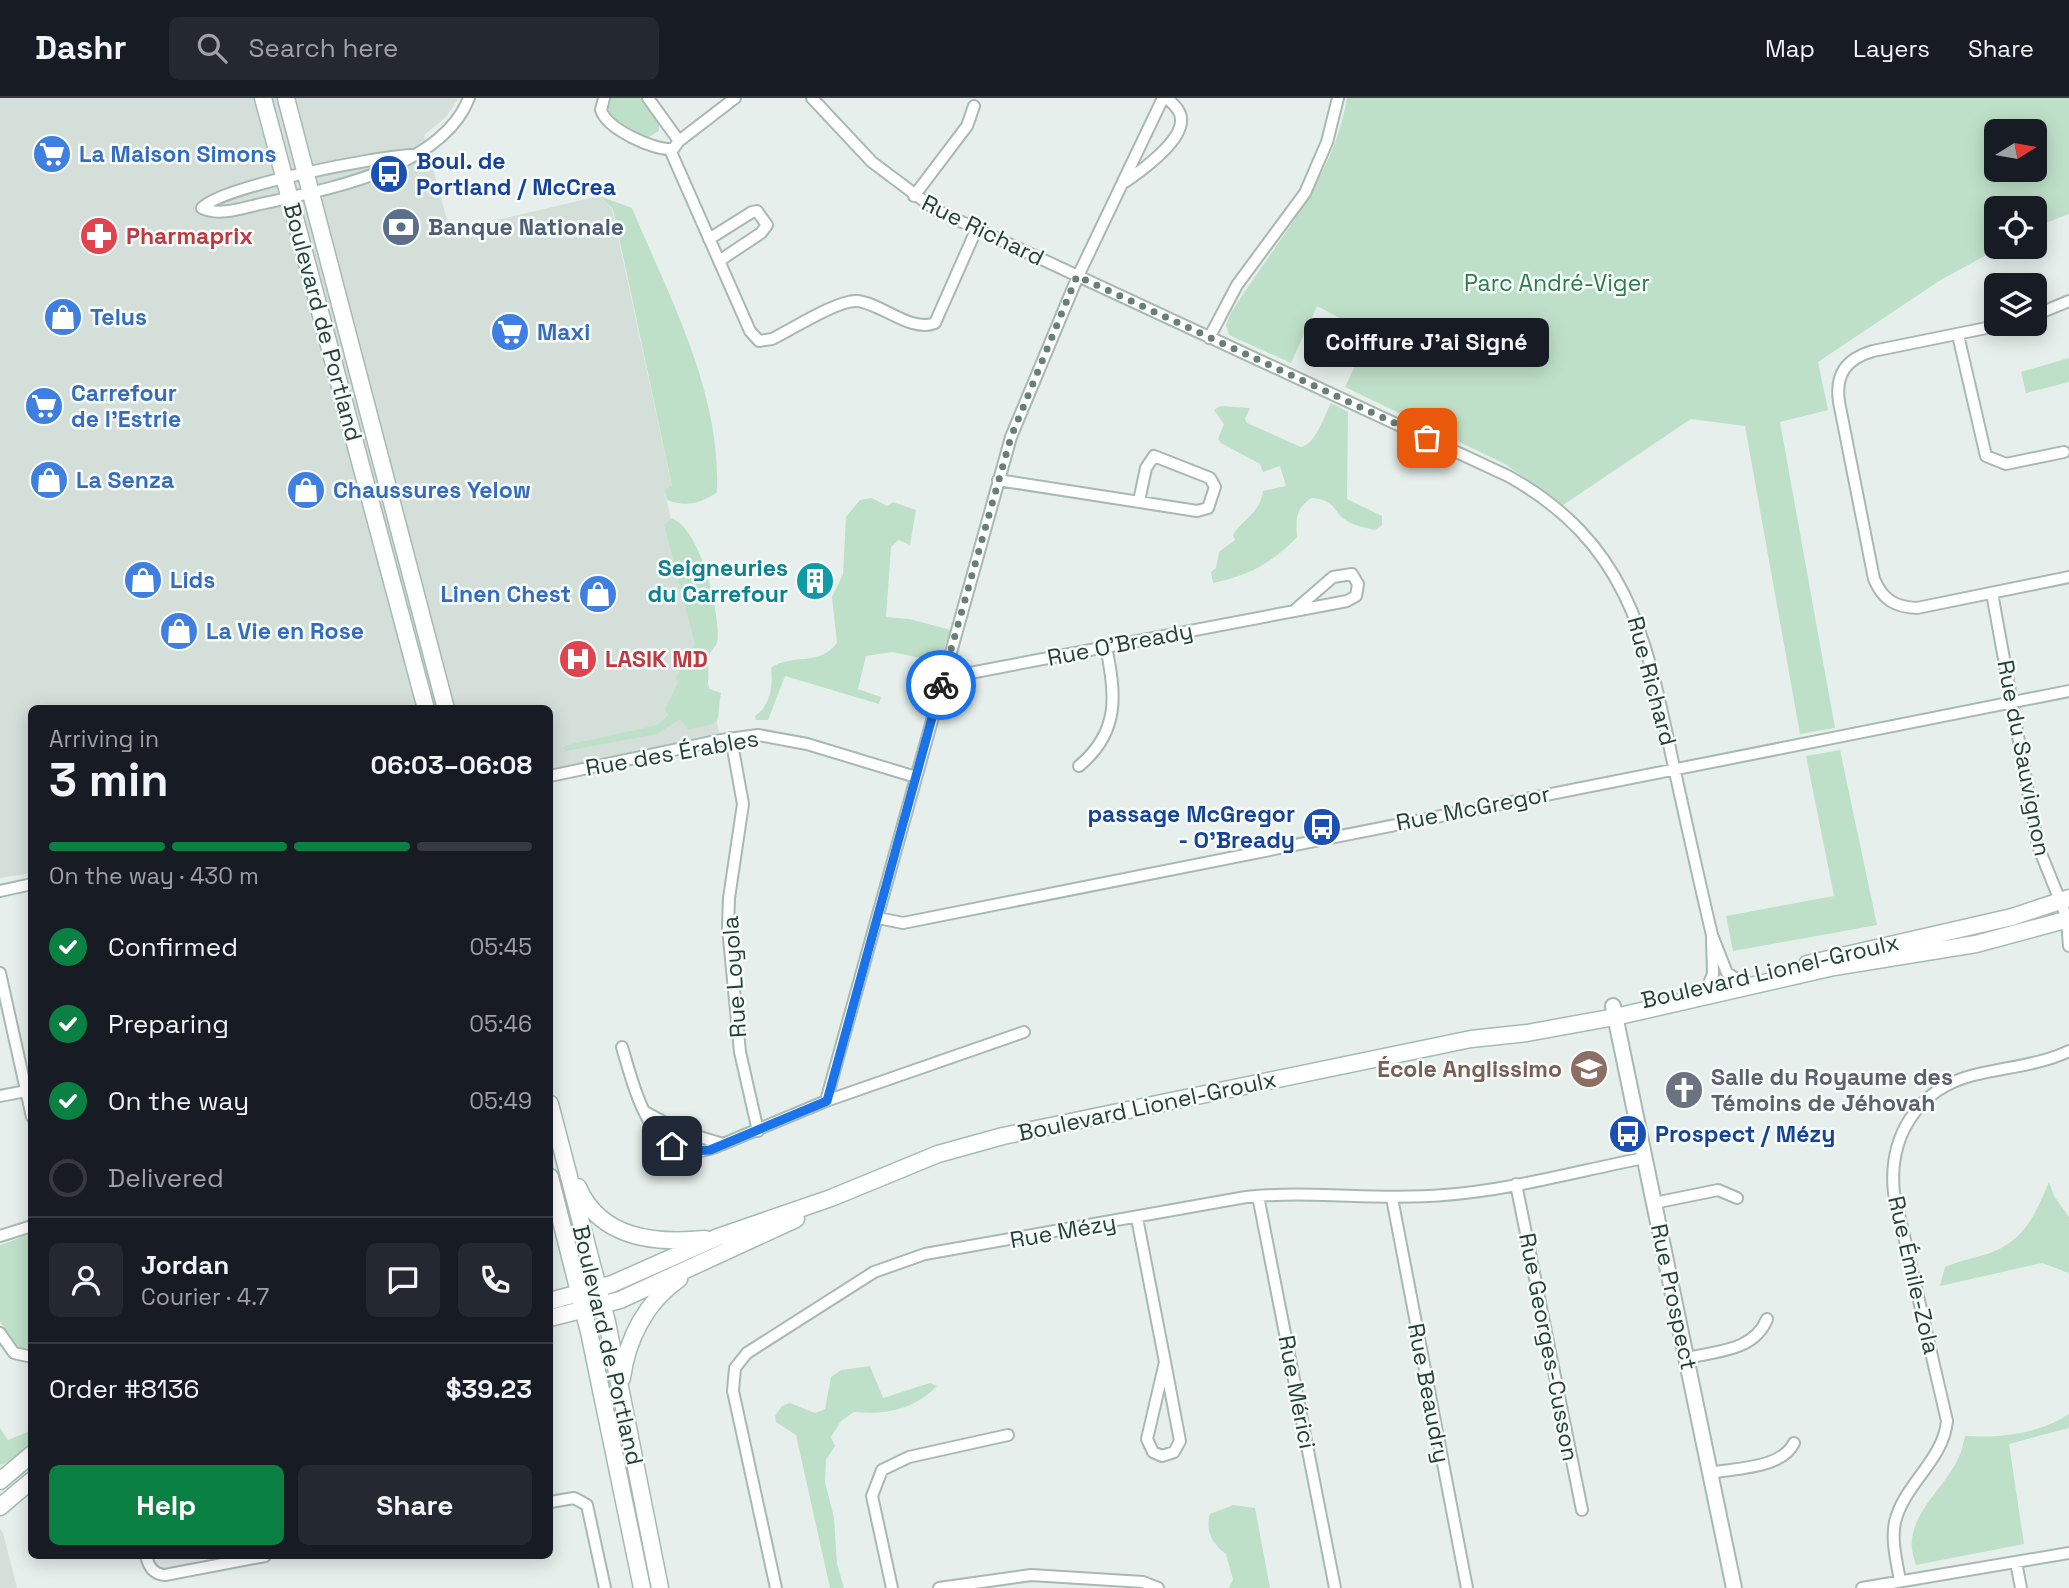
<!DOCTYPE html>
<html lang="en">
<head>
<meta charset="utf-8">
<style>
  :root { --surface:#171b24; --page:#242831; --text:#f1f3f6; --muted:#9ea1a6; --line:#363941; --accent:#0b8043 }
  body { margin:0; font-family:"Space Grotesk",sans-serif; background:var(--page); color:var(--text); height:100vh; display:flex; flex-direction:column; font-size:26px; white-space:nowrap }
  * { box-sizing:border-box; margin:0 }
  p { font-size:23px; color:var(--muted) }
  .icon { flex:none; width:38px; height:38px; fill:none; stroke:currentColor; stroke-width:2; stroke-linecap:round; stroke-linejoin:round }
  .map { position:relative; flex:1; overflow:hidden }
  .sheet { position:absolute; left:28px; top:607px; width:525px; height:854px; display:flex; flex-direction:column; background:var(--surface); border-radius:10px; box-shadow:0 4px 18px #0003 }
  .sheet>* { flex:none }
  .needle { width:46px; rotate:79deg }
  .fabs { position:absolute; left:1984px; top:21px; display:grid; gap:14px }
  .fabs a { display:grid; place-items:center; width:63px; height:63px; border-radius:10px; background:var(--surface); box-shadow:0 4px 18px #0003; font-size:35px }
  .pin { position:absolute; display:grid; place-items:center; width:60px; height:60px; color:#fff; margin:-30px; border-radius:14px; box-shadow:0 4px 10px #0006 }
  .courier { position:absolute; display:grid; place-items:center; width:70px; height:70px; margin:-35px; border:5px solid #1a73e8; border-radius:50%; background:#fff; color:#222; box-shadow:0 2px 9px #0007 }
  .bubble { position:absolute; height:49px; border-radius:10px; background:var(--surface); box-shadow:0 4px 18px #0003; font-size:23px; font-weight:600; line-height:49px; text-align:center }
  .summary em { font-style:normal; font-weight:600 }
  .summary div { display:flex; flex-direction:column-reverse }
  .summary { display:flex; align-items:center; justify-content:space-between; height:119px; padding:0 21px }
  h1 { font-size:46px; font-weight:600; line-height:52px }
  .bar { display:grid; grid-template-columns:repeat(4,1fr); gap:10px 7px; align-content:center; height:84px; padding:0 21px }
  .bar i { height:9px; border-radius:5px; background:var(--line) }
  .bar .on { background:var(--accent) }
  .bar p { grid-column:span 4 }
  .line { display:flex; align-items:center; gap:18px; padding:0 21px; border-top:2px solid var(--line) }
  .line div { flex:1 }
  .round { display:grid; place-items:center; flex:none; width:74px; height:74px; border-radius:10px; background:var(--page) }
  ol { padding:0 21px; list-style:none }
  li { display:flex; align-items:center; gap:21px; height:77px }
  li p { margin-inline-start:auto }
  li .icon { padding:7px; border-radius:50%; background:var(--accent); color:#fff; stroke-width:4 }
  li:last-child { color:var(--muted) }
  li i { width:38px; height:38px; border:4px solid var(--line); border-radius:50% }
  .cta { display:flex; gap:14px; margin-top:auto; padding:14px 21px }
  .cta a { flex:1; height:80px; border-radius:10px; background:var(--accent); color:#fff; font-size:28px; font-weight:600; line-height:80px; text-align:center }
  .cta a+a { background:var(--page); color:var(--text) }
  header { display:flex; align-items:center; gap:42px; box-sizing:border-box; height:98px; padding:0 35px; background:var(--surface); border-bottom:2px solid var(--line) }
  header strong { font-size:33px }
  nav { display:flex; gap:38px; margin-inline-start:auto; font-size:24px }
  .search { width:490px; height:63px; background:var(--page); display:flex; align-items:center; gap:18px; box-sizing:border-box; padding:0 24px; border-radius:10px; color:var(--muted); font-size:26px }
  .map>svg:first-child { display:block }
  .built { fill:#d4dfda }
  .green { fill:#bfe0c8; fill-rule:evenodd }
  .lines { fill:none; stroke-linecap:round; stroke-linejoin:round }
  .minor-casing { stroke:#a8b8b2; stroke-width:14 }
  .tertiary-casing { stroke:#a8b8b2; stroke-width:18 }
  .secondary-casing { stroke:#a4bbb3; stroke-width:19 }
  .minor { stroke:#fff; stroke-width:10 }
  .tertiary { stroke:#fff; stroke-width:14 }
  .secondary { stroke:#fff; stroke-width:16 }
  .done { stroke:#687f78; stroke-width:7; stroke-dasharray:0 12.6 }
  .route { stroke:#1a73e8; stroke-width:9 }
  .labels { text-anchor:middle; stroke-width:5; stroke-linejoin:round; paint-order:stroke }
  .shop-label { font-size:23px; font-weight:bold; fill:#366cbe; stroke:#f7fbf9; text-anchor:start }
  .transit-label { font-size:23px; font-weight:bold; fill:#164399; stroke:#f7fbf9; text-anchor:start }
  .service-label { font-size:23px; font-weight:bold; fill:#4e5e75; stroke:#f7fbf9; text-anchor:start }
  .street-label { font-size:23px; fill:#24423a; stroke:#f7fbf9 }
  .health-label { font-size:23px; font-weight:bold; fill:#be3a42; stroke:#f7fbf9; text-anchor:start }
  .park-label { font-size:23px; fill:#2d7a4b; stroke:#f7fbf9 }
  .culture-label { font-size:23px; font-weight:bold; fill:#0d838f; stroke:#f7fbf9; text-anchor:end }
  .education-label { font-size:23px; font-weight:bold; fill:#785e54; stroke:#f7fbf9; text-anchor:end }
  .worship-label { font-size:23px; font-weight:bold; fill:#5b616d; stroke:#f7fbf9; text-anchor:start }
</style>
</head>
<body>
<header>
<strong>Dashr</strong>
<div class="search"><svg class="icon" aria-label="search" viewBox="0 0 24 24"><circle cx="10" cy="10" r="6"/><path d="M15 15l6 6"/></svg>Search here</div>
<nav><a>Map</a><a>Layers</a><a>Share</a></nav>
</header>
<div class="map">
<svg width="2069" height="1490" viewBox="0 0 2069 1490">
  <rect width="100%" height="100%" fill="#e6efeb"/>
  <!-- built -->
  <path class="built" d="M0,0H459L446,19L424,37L450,133L599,98L612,111L672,389L664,391L721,642L550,678V611H32L31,775L0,780Z
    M0,1431L3,1435L17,1490H0Z"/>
  <!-- green -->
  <path class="green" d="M610,0H640L659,24V33L647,40L612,20L607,9Z
    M1347,0H2069V116L2035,129V110H1997V149H2001L1939,183L1818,264L1828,312L1780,324L1835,630L1800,636L1745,328L1691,321L1563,407L1505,366L1345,289L1370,236L1317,208L1291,265L1229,237L1226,227L1231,215C1274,145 1333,85 1347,0ZM1997,33H2035V72H1997Z
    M599,98L632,110C670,201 721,293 717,394C701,406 685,409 667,402L664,391L672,388L613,111Z
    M2069,260V284L2026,295L2021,274Z
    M1331,305L1348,314L1347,401L1382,418V427L1375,432C1367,430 1355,428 1347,423C1331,413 1338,402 1311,400C1295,412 1296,421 1297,439C1273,465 1247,478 1213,485L1211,474L1216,470L1219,454L1235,442L1233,437C1242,421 1260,416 1263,393L1286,388L1280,368L1263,374L1260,366L1221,345L1218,341L1224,326L1214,312L1220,308L1250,310L1245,321L1247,325L1301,349C1316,346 1324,318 1331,305Z
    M872,400L887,408L893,404L916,412L910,447L899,442L891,449L886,519L909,521L951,532L939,564L892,554L866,558L858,591L881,599L879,606L785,578L768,622H756L755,618C771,607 773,588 771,570C791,555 819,569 837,545L832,499L843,476L846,419L860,402Z
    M672,420C701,433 718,508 718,539C718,548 712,550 709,558C707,566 710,578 707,590L721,595C715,626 727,625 688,631L680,621L657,636L566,653L563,650L567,647L658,627L668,617L665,611L678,585L676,580L695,546L664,427Z
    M1840,652L1877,827L1733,853L1726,818L1834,798L1806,658Z
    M2049,1084L2054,1098L2069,1119V1175L2042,1165L1940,1188L1945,1169C1959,1163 1973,1160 1987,1156C2024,1144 2035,1117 2049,1084Z
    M31,1136L32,1251L21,1252L0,1224V1147Z
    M870,1268L883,1300L930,1285L937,1288C914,1312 885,1317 854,1314L841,1323L831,1339L835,1348L826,1362L825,1384L834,1420L837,1466L844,1490H830L796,1337L776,1324L775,1318L782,1308L790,1305L815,1315L825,1311L831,1279L841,1272Z
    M2069,1316V1330L2009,1346L2024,1446L1916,1467C1898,1422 1942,1396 1959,1359C1962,1353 1963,1345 1965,1338C1999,1340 2039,1336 2069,1316Z
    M0,1330L8,1342L32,1332L31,1347L13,1362L0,1367Z
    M1233,1407L1255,1410L1270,1490H1229L1233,1482L1226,1456C1212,1446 1205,1433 1210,1416Z"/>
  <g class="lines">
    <defs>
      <path id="minor" d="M604,0L601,12C607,31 653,52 671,51
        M648,0L679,43
        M735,0L679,43L671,54L750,233L759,243L772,241C791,232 837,202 857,203C881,205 911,235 935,225L977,130
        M812,0L872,64L936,112L1508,378C1627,444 1646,538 1672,660C1685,719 1698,778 1712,837L1727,875L1740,883
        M411,57C374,59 223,88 202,110C220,119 245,109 265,105C329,91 442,70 469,0
        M1125,84C1141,73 1181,44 1181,23C1182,13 1173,6 1167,0
        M914,98L967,28L974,8
        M709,141L752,114L757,113L767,127L761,135L719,163
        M2035,217L2069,203
        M2006,226L1873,253C1846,261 1835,276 1839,304L1874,481C1883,502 1895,509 1917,510L2069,479
        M1958,237L1986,358L2006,366L2064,354
        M1209,240L1237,187L1305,95L1327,44L1338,0
        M998,382L1197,413L1208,410L1215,389L1210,380L1154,358L1146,370L1139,403
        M1992,495L2038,748L2069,825
        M945,572L970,575L1347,503L1356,498L1358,486L1352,476L1333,479L1296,511
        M731,640L743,706L729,800L728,830L740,954L758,1033
        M1079,668C1120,634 1116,596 1106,549
        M550,678L721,642L758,637L807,646L916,679
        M0,793L32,786
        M878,820L903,825L2069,593
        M2067,822L2069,848
        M0,875L32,1019
        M1707,890L1713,876L1712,840
        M622,949C637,999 654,1078 723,1046L680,1033L645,1014
        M0,998L26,993
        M826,1003L1011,339L1078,178L1163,0
        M723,1046L826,1003L1024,934
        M1516,1086L1582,1412
        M1258,1098L1335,1490
        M1392,1100L1467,1490
        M1654,1105L1718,1092L1737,1100
        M1137,1120L1165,1264
        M0,1138L32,1128
        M0,1235L14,1255L32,1259
        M1687,1260C1717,1253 1754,1253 1767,1221
        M1165,1264L1180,1343L1174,1354L1162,1358L1153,1354L1147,1341Z
        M1710,1375C1735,1370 1781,1371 1794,1345
        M550,1404L574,1400L587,1407L605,1490
        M146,1458C149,1469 153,1476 165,1477L265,1458
        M2016,1464L2021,1490
        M1900,1483C1897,1464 1891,1444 1895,1424C1904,1386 1943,1363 1947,1323L1894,1095C1888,1039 1917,991 1974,977C2006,969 2040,967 2069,953
        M776,1490L733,1293L735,1270L747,1255L874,1174L925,1156L1246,1099C1312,1092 1378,1103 1444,1097C1511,1092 1578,1073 1644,1060
        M892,1490L872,1398L882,1372L909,1359L1008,1337
        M939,1490L1031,1477L1143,1484L1158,1490
        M1862,1490L2069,1455"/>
      <path id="tertiary" d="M1613,908L1734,1490"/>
      <path id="secondary" d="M263,0L426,611
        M286,0L446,611
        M1807,866L2012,819L2069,800
        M550,1006L607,1224L660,1490
        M550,1079L589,1234L642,1490
        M578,1089C600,1141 656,1146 705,1141
        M550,1203L612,1186L718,1139L831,1100L938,1056L1003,1038L1471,941L1527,935L1615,919L1834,869L1976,846L2069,821
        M550,1220L620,1202L796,1121
        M622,1280C627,1241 646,1204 679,1181
        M0,1383L32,1356
        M0,1409L32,1382"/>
    </defs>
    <!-- minor casing -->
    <use href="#minor" class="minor-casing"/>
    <!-- tertiary casing -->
    <use href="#tertiary" class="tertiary-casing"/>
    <!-- secondary casing -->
    <use href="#secondary" class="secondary-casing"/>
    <!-- minor -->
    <use href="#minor" class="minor"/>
    <!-- tertiary -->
    <use href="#tertiary" class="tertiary"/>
    <!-- secondary -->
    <use href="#secondary" class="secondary"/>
  </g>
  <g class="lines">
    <!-- done -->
    <path class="done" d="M941,587L1011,339L1077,178L1427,340"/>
    <!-- route -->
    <path class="route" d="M672,1048L692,1053L710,1052L827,1003L941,587"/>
  </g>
  <!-- icons -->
  <defs>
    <symbol id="supermarket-disc" viewBox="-11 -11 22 22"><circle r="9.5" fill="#3f7fe0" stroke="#f7fbf9"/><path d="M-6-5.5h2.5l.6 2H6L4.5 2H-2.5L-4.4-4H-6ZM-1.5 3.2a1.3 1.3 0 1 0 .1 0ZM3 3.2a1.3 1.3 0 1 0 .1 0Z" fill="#fff"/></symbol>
    <symbol id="bus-disc" viewBox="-11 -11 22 22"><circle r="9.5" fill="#1a4fb4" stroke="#f7fbf9"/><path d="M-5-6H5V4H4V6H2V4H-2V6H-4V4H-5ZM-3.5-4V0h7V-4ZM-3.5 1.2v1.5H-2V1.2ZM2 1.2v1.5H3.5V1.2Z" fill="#fff"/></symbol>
    <symbol id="bank-disc" viewBox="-11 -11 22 22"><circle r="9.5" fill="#5c6f8a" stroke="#f7fbf9"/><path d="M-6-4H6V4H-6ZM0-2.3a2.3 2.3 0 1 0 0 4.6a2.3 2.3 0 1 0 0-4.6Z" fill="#fff"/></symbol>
    <symbol id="pharmacy-disc" viewBox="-11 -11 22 22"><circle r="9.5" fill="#e0444e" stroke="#f7fbf9"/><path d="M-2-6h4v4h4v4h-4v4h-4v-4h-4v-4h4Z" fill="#fff"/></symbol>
    <symbol id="shop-disc" viewBox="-11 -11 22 22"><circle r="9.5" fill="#3f7fe0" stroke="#f7fbf9"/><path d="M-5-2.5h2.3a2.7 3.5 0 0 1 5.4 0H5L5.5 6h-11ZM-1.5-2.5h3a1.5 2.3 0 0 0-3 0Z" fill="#fff"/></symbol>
    <symbol id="building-disc" viewBox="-11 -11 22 22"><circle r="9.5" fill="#0f9aa8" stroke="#f7fbf9"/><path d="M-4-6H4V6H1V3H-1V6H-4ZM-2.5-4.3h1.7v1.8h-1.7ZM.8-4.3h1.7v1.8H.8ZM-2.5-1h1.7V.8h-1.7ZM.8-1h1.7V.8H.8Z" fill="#fff"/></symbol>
    <symbol id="hospital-disc" viewBox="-11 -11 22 22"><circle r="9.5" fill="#e0444e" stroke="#f7fbf9"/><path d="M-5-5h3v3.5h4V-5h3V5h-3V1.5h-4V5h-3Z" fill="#fff"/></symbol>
    <symbol id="school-disc" viewBox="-11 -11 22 22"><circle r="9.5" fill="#8d6e63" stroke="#f7fbf9"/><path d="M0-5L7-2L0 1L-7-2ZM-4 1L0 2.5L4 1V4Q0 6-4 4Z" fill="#fff"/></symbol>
    <symbol id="church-disc" viewBox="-11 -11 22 22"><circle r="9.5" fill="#6b7280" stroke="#f7fbf9"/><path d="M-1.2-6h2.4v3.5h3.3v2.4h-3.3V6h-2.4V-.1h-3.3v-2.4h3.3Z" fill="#fff"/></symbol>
  </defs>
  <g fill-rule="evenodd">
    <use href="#supermarket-disc" x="30" y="34" width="44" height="44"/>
    <use href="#bus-disc" x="367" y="54" width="44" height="44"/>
    <use href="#bank-disc" x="379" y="107" width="44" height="44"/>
    <use href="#pharmacy-disc" x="77" y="116" width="44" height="44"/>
    <use href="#shop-disc" x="41" y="197" width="44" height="44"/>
    <use href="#supermarket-disc" x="488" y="212" width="44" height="44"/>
    <use href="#supermarket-disc" x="22" y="286" width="44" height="44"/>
    <use href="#shop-disc" x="27" y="360" width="44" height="44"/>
    <use href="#shop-disc" x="284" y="370" width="44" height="44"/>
    <use href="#shop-disc" x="121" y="460" width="44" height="44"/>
    <use href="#building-disc" x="793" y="461" width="44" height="44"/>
    <use href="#shop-disc" x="576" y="474" width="44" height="44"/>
    <use href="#shop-disc" x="157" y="511" width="44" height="44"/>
    <use href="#hospital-disc" x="556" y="539" width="44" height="44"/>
    <use href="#bus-disc" x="1300" y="707" width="44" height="44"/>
    <use href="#school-disc" x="1567" y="949" width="44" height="44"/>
    <use href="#church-disc" x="1662" y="970" width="44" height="44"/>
    <use href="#bus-disc" x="1606" y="1014" width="44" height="44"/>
  </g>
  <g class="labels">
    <!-- shop labels -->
    <g class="shop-label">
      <text x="79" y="64">La Maison Simons</text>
      <text x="90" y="227">Telus</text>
      <text x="537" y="242">Maxi</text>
      <text x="71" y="303">Carrefour<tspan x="71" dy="26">de l'Estrie</tspan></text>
      <text x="76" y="390">La Senza</text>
      <text x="333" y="400">Chaussures Yelow</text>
      <text x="170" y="490">Lids</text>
      <text x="571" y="504" text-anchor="end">Linen Chest</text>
      <text x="206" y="541">La Vie en Rose</text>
    </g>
    <!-- transit labels -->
    <g class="transit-label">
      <text x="416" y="71">Boul. de<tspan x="416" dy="26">Portland / McCrea</tspan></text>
      <text x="1295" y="724" text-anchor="end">passage McGregor<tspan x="1295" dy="26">- O'Bready</tspan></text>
      <text x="1655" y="1044">Prospect / Mézy</text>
    </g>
    <!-- service labels -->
    <g class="service-label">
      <text x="428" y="137">Banque Nationale</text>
    </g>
    <!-- street labels -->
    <g class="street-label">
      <text transform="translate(983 132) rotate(26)" y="8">Rue Richard</text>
      <text transform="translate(323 224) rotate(75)" y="8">Boulevard de Portland</text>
      <text transform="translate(1120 546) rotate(-11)" y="8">Rue O'Bready</text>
      <text transform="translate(1652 583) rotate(75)" y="8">Rue Richard</text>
      <text transform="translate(672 655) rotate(-10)" y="8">Rue des Érables</text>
      <text transform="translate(2024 660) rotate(79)" y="8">Rue du Sauvignon</text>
      <text transform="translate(1473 710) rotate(-11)" y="8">Rue McGregor</text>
      <text transform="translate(1770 873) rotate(-13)" y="8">Boulevard Lionel-Groulx</text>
      <text transform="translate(734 879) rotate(-94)" y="8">Rue Loyola</text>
      <text transform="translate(1147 1008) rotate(-12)" y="8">Boulevard Lionel-Groulx</text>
      <text transform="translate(1063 1133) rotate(-10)" y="8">Rue Mézy</text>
      <text transform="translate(1914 1177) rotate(77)" y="8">Rue Émile-Zola</text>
      <text transform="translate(1674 1199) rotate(78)" y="8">Rue Prospect</text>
      <text transform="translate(608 1247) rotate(77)" y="8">Boulevard de Portland</text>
      <text transform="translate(1549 1249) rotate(79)" y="8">Rue Georges-Cusson</text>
      <text transform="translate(1297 1294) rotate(79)" y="8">Rue Mérici</text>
      <text transform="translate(1429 1295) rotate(79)" y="8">Rue Beaudry</text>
    </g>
    <!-- health labels -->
    <g class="health-label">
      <text x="126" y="146">Pharmaprix</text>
      <text x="605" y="569">LASIK MD</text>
    </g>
    <!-- park labels -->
    <g class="park-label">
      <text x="1557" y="193">Parc André-Viger</text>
    </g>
    <!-- culture labels -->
    <g class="culture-label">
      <text x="788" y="478">Seigneuries<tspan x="788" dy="26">du Carrefour</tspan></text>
    </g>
    <!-- education labels -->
    <g class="education-label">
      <text x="1562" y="979">École Anglissimo</text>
    </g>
    <!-- worship labels -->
    <g class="worship-label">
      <text x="1711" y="987">Salle du Royaume des<tspan x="1711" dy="26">Témoins de Jéhovah</tspan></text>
    </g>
  </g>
</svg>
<div class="fabs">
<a><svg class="needle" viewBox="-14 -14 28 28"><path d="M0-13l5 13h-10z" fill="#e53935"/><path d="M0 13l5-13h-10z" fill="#9ea1a6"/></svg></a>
<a><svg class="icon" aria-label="locate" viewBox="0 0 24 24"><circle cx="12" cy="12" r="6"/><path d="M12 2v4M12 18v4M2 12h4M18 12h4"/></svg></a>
<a><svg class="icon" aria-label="layers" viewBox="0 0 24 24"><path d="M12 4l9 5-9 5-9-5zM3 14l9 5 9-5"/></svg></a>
</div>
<div class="pin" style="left:1427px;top:340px;background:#ea580c"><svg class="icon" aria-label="bag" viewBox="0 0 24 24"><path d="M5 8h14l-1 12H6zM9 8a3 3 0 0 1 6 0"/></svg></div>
<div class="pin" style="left:672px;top:1048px;background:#1f2937"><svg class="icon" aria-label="home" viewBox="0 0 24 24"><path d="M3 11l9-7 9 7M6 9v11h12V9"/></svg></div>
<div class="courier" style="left:941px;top:587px"><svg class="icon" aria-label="bike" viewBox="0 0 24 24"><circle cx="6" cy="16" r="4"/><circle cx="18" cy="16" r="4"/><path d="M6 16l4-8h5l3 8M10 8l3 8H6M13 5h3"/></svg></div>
<div class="bubble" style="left:1304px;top:220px;width:245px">Coiffure J’ai Signé</div>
<section class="sheet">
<div class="summary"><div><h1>3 min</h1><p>Arriving in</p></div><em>06:03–06:08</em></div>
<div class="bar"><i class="on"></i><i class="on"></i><i class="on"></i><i></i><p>On the way · 430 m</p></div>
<ol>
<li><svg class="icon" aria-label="check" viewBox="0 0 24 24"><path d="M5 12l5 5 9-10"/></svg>Confirmed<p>05:45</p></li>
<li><svg class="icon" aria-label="check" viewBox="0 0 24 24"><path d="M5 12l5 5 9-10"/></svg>Preparing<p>05:46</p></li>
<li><svg class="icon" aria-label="check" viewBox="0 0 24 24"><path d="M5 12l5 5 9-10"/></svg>On the way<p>05:49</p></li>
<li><i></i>Delivered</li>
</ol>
<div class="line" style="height:126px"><a class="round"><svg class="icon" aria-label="person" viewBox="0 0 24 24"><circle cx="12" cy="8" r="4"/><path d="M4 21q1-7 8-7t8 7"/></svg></a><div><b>Jordan</b><p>Courier · 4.7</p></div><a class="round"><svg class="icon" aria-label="chat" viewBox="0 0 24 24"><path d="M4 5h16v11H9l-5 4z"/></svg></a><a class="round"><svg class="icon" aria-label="phone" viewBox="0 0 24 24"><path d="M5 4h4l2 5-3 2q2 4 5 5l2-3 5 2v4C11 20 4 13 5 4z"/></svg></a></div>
<div class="line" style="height:91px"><div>Order #8136</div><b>$39.23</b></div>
<div class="cta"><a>Help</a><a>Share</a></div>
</section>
</div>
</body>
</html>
